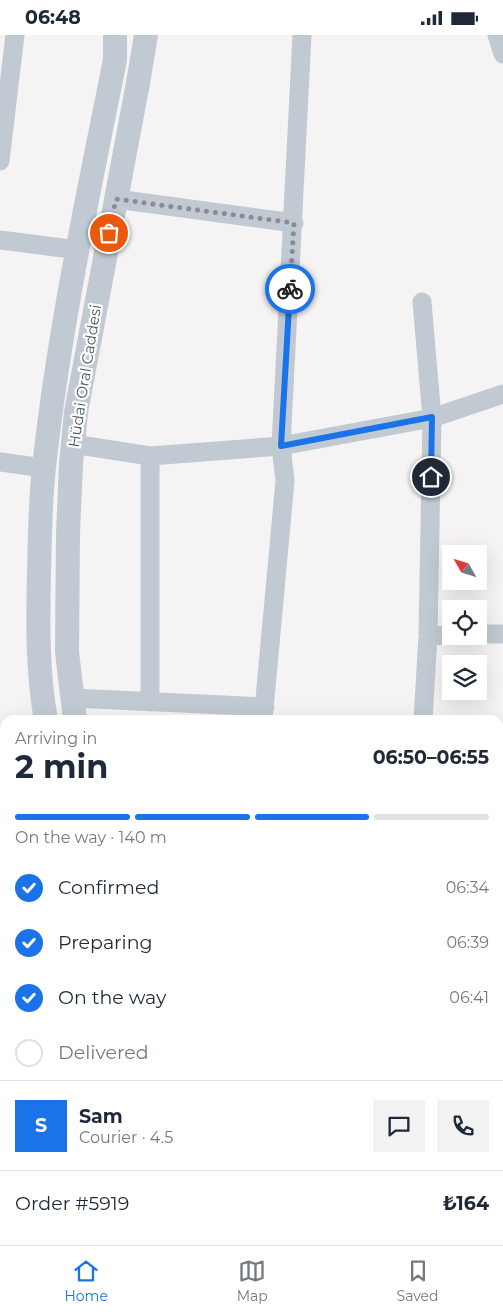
<!DOCTYPE html>
<html lang="en">
<head>
<meta charset="utf-8">
<style>
  :root { --surface:#fff; --page:#f2f2f3; --text:#1f2937; --muted:#747a83; --line:#e0e1e3; --accent:#1a73e8 }
  body { margin:0; font-family:Montserrat,sans-serif; background:var(--page); color:var(--text); height:100vh; display:flex; flex-direction:column; font-size:19px; white-space:nowrap }
  * { box-sizing:border-box; margin:0 }
  p { font-size:16px; color:var(--muted) }
  .icon { flex:none; width:28px; height:28px; fill:none; stroke:currentColor; stroke-width:2; stroke-linecap:round; stroke-linejoin:round }
  .map { position:relative; flex:1; overflow:hidden }
  .drawer { position:absolute; left:0px; top:680px; width:504px; height:530px; display:flex; flex-direction:column; background:var(--surface); border-radius:15px 15px 0 0; box-shadow:0 5px 20px #0002 }
  .drawer>* { flex:none }
  .needle { width:32px; rotate:309deg }
  .fabs { position:absolute; left:442px; top:510px; display:grid; gap:10px }
  .fabs a { display:grid; place-items:center; width:45px; height:45px; border-radius:0px; background:var(--surface); box-shadow:0 5px 20px #0002; font-size:25px }
  .pin { position:absolute; display:grid; place-items:center; width:42px; height:42px; color:#fff; margin:-21px; border:2px solid #fff; border-radius:50%; box-shadow:0 1px 5px #0007 }
  .courier { position:absolute; display:grid; place-items:center; width:50px; height:50px; margin:-25px; border:4px solid #1a73e8; border-radius:50%; background:#fff; color:#222; box-shadow:0 1px 6px #0007 }
  .overview em { font-style:normal; font-weight:700 }
  .overview div { display:flex; flex-direction:column-reverse }
  .overview { display:flex; align-items:center; justify-content:space-between; height:85px; padding:0 15px }
  h1 { font-size:32px; font-weight:700; line-height:38px }
  .bar { display:grid; grid-template-columns:repeat(4,1fr); gap:8px 5px; align-content:center; height:60px; padding:0 15px }
  .bar i { height:6px; border-radius:4px; background:var(--line) }
  .bar .active { background:var(--accent) }
  .bar p { grid-column:span 4 }
  .line { display:flex; align-items:center; gap:12px; padding:0 15px; border-top:1px solid var(--line) }
  .line div { flex:1 }
  .round { display:grid; place-items:center; flex:none; width:52px; height:52px; border-radius:0px; background:var(--page) }
  ol { padding:0 15px; list-style:none }
  li { display:flex; align-items:center; gap:15px; height:55px }
  li p { margin-inline-start:auto }
  li .icon { padding:5px; border-radius:50%; background:var(--accent); color:#fff; stroke-width:4 }
  li:last-child { color:var(--muted) }
  li i { width:28px; height:28px; border:2px solid var(--line); border-radius:50% }
  .status { display:flex; justify-content:space-between; align-items:center; height:35px; padding:0 25px; background:var(--surface); direction:ltr }
  .status svg { height:14px; fill:currentColor }
  .menu { display:flex; justify-content:space-around; align-items:center; height:70px; border-top:1px solid var(--line); background:var(--surface); font-size:14px; color:var(--muted) }
  .menu a { display:grid; justify-items:center; gap:2px }
  .menu .active { color:var(--accent) }
  .map>svg:first-child { display:block }
  .lines { fill:none; stroke-linecap:round; stroke-linejoin:round }
  .service { stroke:#c1cad2; stroke-width:10 }
  .minor { stroke:#c1cad2; stroke-width:19 }
  .tertiary { stroke:#c1cad2; stroke-width:24 }
  .done { stroke:#868d94; stroke-width:5; stroke-dasharray:0 9 }
  .route { stroke:#1a73e8; stroke-width:6 }
  .labels { text-anchor:middle; stroke-width:4.5; stroke-linejoin:round; paint-order:stroke }
  .street-label { font-size:15px; fill:#4a5661; stroke:#fff }
</style>
</head>
<body>
<div class="status"><b>06:48</b><svg viewBox="0 0 49 12"><path d="M0 12V9h3v3zM5 12V6h3v6zM10 12V3h3v9zM15 12V0h3v12zM26 1h20v11H26zM47 4h2v5h-2z"/></svg></div>
<div class="map">
<svg width="503" height="1210" viewBox="0 0 503 1210">
  <rect width="100%" height="100%" fill="#f5f3f3"/>
  <g class="lines">
    <!-- service -->
    <path class="service" d="M499,1058H503"/>
    <!-- minor -->
    <path class="minor" d="M302,0L281,411L432,383L503,359
      M497,0L503,19
      M0,126L15,0
      M116,164L294,188
      M0,205L78,215
      M422,267L432,383L428,601L423,685
      M73,409L150,421L281,411L285,446L263,685
      M0,427L44,433
      M479,599H503
      M428,601L451,600
      M72,663L265,672
      M150,667V421
      M499,759H503
      M0,862L5,860
      M499,918H503
      M0,965L5,984
      M0,1100L5,1104
      M499,1190L503,1189
      M308,1205L309,1210
      M405,1210L428,1205"/>
    <!-- tertiary -->
    <path class="tertiary" d="M46,685C37,637 38,586 39,538C40,502 40,467 44,432C59,295 88,160 115,25V0
      M75,685L67,617L68,499L71,429L76,377L138,48L146,0
      M155,1205L157,1210
      M185,1205L186,1210"/>
  </g>
  <g class="lines">
    <!-- done -->
    <path class="done" d="M109,198L116,164L294,188L290,254"/>
    <!-- route -->
    <path class="route" d="M290,254L281,411L432,382L431,442"/>
  </g>
  <g class="labels">
    <!-- street labels -->
    <g class="street-label">
      <text transform="translate(85 341) rotate(-81)" y="5">Hüdai Oral Caddesi</text>
    </g>
  </g>
</svg>
<div class="fabs">
<a><svg class="needle" viewBox="-14 -14 28 28"><path d="M0-13l5 13h-10z" fill="#e53935"/><path d="M0 13l5-13h-10z" fill="#747a83"/></svg></a>
<a><svg class="icon" aria-label="locate" viewBox="0 0 24 24"><circle cx="12" cy="12" r="6"/><path d="M12 2v4M12 18v4M2 12h4M18 12h4"/></svg></a>
<a><svg class="icon" aria-label="layers" viewBox="0 0 24 24"><path d="M12 4l9 5-9 5-9-5zM3 14l9 5 9-5"/></svg></a>
</div>
<div class="pin" style="left:109px;top:198px;background:#ea580c"><svg class="icon" aria-label="bag" viewBox="0 0 24 24"><path d="M5 8h14l-1 12H6zM9 8a3 3 0 0 1 6 0"/></svg></div>
<div class="pin" style="left:431px;top:442px;background:#1f2937"><svg class="icon" aria-label="home" viewBox="0 0 24 24"><path d="M3 11l9-7 9 7M6 9v11h12V9"/></svg></div>
<div class="courier" style="left:290px;top:254px"><svg class="icon" aria-label="bike" viewBox="0 0 24 24"><circle cx="6" cy="16" r="4"/><circle cx="18" cy="16" r="4"/><path d="M6 16l4-8h5l3 8M10 8l3 8H6M13 5h3"/></svg></div>
<section class="drawer">
<div class="overview"><div><h1>2 min</h1><p>Arriving in</p></div><em>06:50–06:55</em></div>
<div class="bar"><i class="active"></i><i class="active"></i><i class="active"></i><i></i><p>On the way · 140 m</p></div>
<ol>
<li><svg class="icon" aria-label="check" viewBox="0 0 24 24"><path d="M5 12l5 5 9-10"/></svg>Confirmed<p>06:34</p></li>
<li><svg class="icon" aria-label="check" viewBox="0 0 24 24"><path d="M5 12l5 5 9-10"/></svg>Preparing<p>06:39</p></li>
<li><svg class="icon" aria-label="check" viewBox="0 0 24 24"><path d="M5 12l5 5 9-10"/></svg>On the way<p>06:41</p></li>
<li><i></i>Delivered</li>
</ol>
<div class="line" style="height:90px"><b class="round" style="background:var(--accent);color:#fff">S</b><div><b>Sam</b><p>Courier · 4.5</p></div><a class="round"><svg class="icon" aria-label="chat" viewBox="0 0 24 24"><path d="M4 5h16v11H9l-5 4z"/></svg></a><a class="round"><svg class="icon" aria-label="phone" viewBox="0 0 24 24"><path d="M5 4h4l2 5-3 2q2 4 5 5l2-3 5 2v4C11 20 4 13 5 4z"/></svg></a></div>
<div class="line" style="height:65px"><div>Order #5919</div><b>₺164</b></div>
</section>
</div>
<nav class="menu">
<a class="active"><svg class="icon" aria-label="home" viewBox="0 0 24 24"><path d="M3 11l9-7 9 7M6 9v11h12V9"/></svg>Home</a>
<a><svg class="icon" aria-label="map" viewBox="0 0 24 24"><path d="M3 6l6-2 6 2 6-2v14l-6 2-6-2-6 2zM9 4v14M15 6v14"/></svg>Map</a>
<a><svg class="icon" aria-label="saved" viewBox="0 0 24 24"><path d="M7 4h10v16l-5-4-5 4z"/></svg>Saved</a>
</nav>
</body>
</html>
